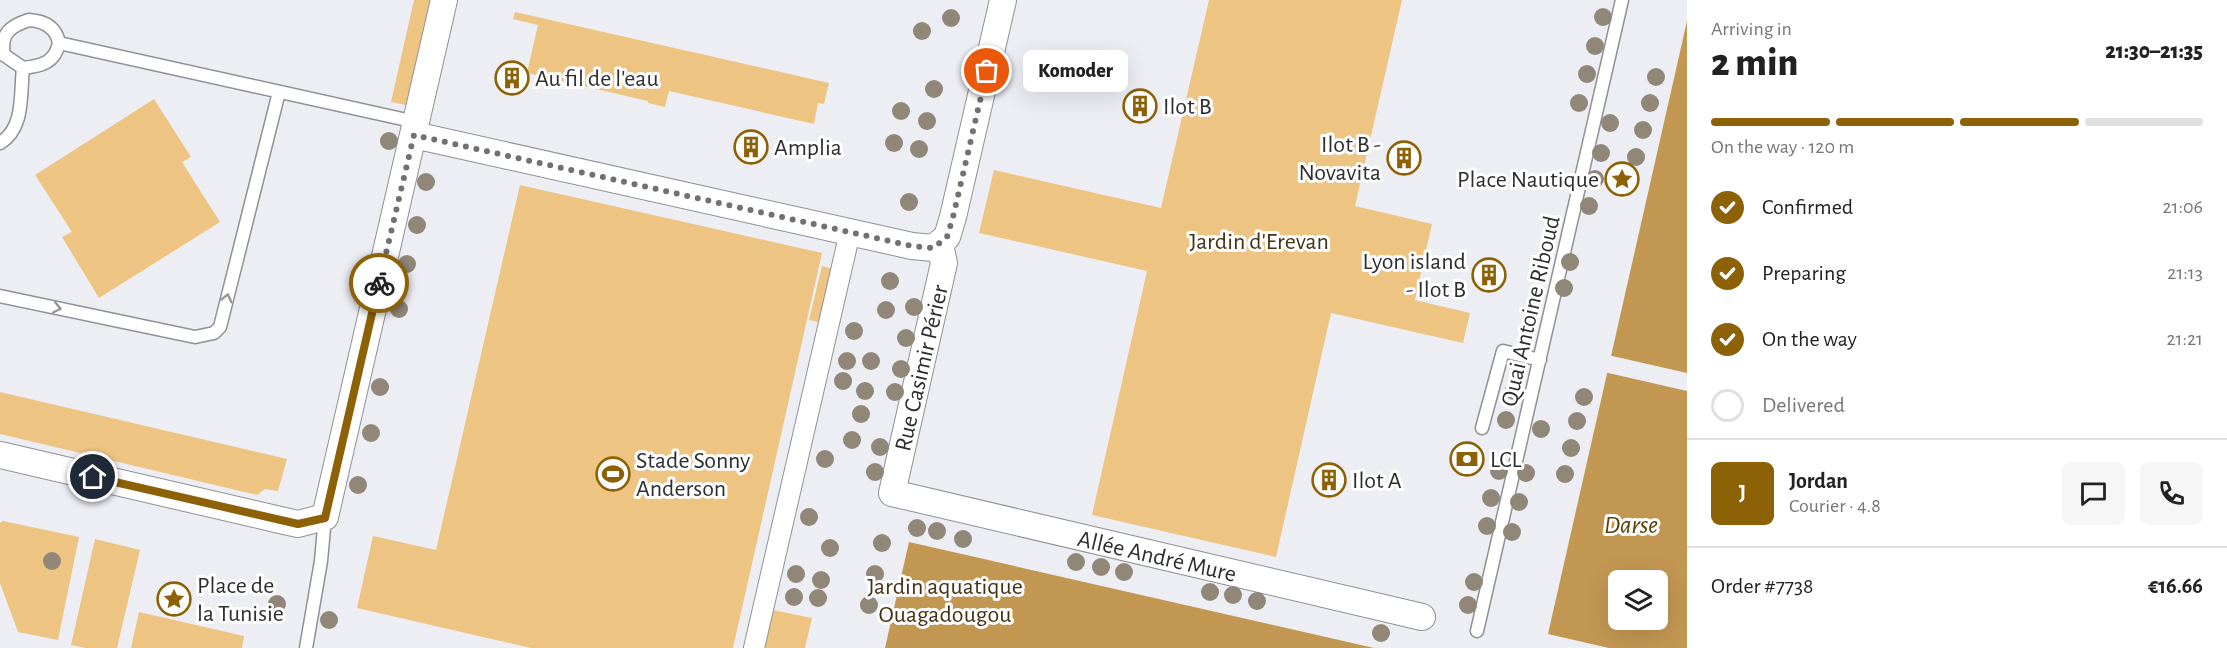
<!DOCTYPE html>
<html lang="en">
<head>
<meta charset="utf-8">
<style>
  :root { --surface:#fff; --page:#f6f6f6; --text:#222; --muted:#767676; --line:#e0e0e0; --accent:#8d6106 }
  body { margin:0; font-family:"Alegreya Sans",sans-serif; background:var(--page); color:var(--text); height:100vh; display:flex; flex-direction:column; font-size:22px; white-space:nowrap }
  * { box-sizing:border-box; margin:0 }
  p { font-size:20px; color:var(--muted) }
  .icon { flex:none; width:33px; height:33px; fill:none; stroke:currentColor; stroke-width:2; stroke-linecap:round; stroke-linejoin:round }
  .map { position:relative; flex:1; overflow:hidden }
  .details { display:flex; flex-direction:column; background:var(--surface); width:540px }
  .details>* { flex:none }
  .tools { position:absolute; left:1608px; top:570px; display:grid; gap:12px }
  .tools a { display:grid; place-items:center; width:60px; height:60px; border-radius:9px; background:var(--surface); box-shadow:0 6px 24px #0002; font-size:30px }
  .pin { position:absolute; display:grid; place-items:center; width:51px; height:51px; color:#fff; margin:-26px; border:3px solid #fff; border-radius:50%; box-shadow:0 2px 6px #0007 }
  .courier { position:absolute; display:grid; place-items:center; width:60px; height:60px; margin:-30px; border:4px solid #8d6106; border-radius:50%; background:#fff; color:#222; box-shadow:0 2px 8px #0007 }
  .bubble { position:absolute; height:42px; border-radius:9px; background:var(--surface); box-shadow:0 6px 24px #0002; font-size:20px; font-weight:800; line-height:42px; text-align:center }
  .headline em { font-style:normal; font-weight:800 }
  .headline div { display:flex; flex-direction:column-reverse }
  .headline { display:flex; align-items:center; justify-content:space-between; height:102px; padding:0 24px }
  h1 { font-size:39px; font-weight:800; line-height:45px }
  .bar { display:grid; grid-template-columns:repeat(4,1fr); gap:9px 6px; align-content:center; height:72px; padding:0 24px }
  .bar i { height:8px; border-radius:4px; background:var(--line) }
  .bar .current { background:var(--accent) }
  .bar p { grid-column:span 4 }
  .line { display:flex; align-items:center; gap:15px; padding:0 24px; border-top:2px solid var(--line) }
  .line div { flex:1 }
  .round { display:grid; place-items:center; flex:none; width:63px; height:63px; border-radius:9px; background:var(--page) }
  ol { padding:0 24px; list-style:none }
  li { display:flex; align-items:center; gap:18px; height:66px }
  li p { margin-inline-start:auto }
  li .icon { padding:6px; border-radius:50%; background:var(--accent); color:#fff; stroke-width:4 }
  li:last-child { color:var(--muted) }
  li i { width:33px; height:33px; border:3px solid var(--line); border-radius:50% }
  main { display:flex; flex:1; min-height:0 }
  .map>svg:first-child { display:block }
  .green { fill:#eec483 }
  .water { fill:#c29752; fill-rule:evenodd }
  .pier { fill:#eceef4 }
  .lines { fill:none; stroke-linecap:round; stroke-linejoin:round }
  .service-casing { stroke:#8f9196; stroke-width:15 }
  .pedestrian-casing { stroke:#8f9196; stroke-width:22 }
  .minor-casing { stroke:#8f9196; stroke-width:28 }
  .service { stroke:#fff; stroke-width:12 }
  .pedestrian { stroke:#fff; stroke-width:20 }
  .minor { stroke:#fff; stroke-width:26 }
  .tree { fill:#908778 }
  .oneway { stroke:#969698 }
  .done { stroke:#707175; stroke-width:6; stroke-dasharray:0 10.8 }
  .route { stroke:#8d6106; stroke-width:8 }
  .labels { text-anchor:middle; stroke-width:6; stroke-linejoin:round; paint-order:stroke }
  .poi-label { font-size:24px; fill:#2e2e31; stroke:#fff; text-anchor:start }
  .park-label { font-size:24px; fill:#443213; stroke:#fff }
  .street-label { font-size:24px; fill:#2e2e31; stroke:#fff }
  .water-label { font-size:26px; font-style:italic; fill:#5e4007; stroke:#fff }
</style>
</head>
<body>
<main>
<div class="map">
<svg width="1687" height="648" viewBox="0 0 1687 648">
  <rect width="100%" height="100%" fill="#eceef4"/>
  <!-- green -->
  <path class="green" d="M414,0H430L406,105L391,102Z
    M1209,0H1402L1355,206L1432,224L1415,300L1470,313L1463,343L1331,313L1276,557L1092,515L1147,271L979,233L994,170L1161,208Z
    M515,12L829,83L824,104L818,103L814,124L669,91L665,107L648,103V101L527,73L538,25L513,19Z
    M154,99L191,157L182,162L220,222L99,298L62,237L72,232L35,175Z
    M520,185L822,253L733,648H531L357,608L373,536L436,550Z
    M822,266L834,269L822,323L809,320Z
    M0,392L287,459L278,491L265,489L257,495L0,434Z
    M3,521L79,537L58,640L18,632L0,583V523Z
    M95,539L140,550L117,648H85L71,645Z
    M768,609L812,618L805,648H759Z
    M139,612L244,636L242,648H131Z"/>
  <!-- water -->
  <path class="water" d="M1687,21V648H1609L1548,634ZM1618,580H1658V620H1618Z
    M909,542L1374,648H885Z"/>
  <!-- pier -->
  <path class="pier" d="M1608,355L1687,373V391L1604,372Z"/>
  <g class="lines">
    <defs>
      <path id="service" d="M29,20C44,21 56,27 59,43C55,63 41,66 23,68L4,55C0,34 10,26 29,20Z
        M59,43L416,122
        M0,143C25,128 20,94 23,68
        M0,296L195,337L214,333L220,327L279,92
        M1482,428L1503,351L1540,360
        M1477,631L1622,0
        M306,648L321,561L325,517"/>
      <path id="pedestrian" d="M754,648L850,232"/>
      <path id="minor" d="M414,135L912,246L933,248L947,237L953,217L1003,0
        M940,245L944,263L892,493L1422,617
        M0,455L280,520L298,524L325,517L444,0"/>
    </defs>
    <!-- service casing -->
    <use href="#service" class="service-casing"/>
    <!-- pedestrian casing -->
    <use href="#pedestrian" class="pedestrian-casing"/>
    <!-- minor casing -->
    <use href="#minor" class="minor-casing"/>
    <!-- service -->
    <use href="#service" class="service"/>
    <!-- pedestrian -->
    <use href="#pedestrian" class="pedestrian"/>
    <!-- minor -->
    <use href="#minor" class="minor"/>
  </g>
  <!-- trees -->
  <g class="tree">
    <circle cx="1603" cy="17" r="9"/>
    <circle cx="951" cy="18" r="9"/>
    <circle cx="922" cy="31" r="9"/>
    <circle cx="1595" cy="46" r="9"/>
    <circle cx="1587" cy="74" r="9"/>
    <circle cx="1656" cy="77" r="9"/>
    <circle cx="934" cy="89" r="9"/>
    <circle cx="1579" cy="103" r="9"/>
    <circle cx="1650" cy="103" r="9"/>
    <circle cx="901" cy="111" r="9"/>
    <circle cx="927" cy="121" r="9"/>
    <circle cx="1610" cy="123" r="9"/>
    <circle cx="1643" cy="130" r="9"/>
    <circle cx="389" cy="141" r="9"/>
    <circle cx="894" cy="143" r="9"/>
    <circle cx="919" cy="149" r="9"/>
    <circle cx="1601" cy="153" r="9"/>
    <circle cx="1636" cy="157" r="9"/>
    <circle cx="1595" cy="179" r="9"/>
    <circle cx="426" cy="182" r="9"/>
    <circle cx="909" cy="202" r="9"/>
    <circle cx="1589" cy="206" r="9"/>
    <circle cx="417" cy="225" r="9"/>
    <circle cx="1570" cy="262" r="9"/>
    <circle cx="407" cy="264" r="9"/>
    <circle cx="890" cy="281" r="9"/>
    <circle cx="1564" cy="288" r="9"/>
    <circle cx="914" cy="307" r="9"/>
    <circle cx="399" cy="309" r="9"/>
    <circle cx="886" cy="310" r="9"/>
    <circle cx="854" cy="331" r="9"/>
    <circle cx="906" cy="338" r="9"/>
    <circle cx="847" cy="361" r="9"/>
    <circle cx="871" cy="361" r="9"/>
    <circle cx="901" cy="369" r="9"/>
    <circle cx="843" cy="381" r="9"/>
    <circle cx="380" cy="387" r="9"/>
    <circle cx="865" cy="391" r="9"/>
    <circle cx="1514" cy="391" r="9"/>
    <circle cx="895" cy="392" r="9"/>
    <circle cx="1584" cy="397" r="9"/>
    <circle cx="861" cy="414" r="9"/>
    <circle cx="1506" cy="420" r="9"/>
    <circle cx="1577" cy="421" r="9"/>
    <circle cx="1541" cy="429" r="9"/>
    <circle cx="371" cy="433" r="9"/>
    <circle cx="852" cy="440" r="9"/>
    <circle cx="880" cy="447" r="9"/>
    <circle cx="1571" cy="448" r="9"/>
    <circle cx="825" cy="459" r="9"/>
    <circle cx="1499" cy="471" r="9"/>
    <circle cx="875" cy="472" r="9"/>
    <circle cx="1526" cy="473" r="9"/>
    <circle cx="1565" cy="474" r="9"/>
    <circle cx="358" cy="485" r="9"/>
    <circle cx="1491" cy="498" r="9"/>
    <circle cx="1519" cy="502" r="9"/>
    <circle cx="809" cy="517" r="9"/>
    <circle cx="1487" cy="526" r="9"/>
    <circle cx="917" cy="528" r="9"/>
    <circle cx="937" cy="531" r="9"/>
    <circle cx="1512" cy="532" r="9"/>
    <circle cx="963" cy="539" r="9"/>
    <circle cx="882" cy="543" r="9"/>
    <circle cx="830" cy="548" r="9"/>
    <circle cx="52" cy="561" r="9"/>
    <circle cx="1076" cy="562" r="9"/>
    <circle cx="1101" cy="567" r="9"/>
    <circle cx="1124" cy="572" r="9"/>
    <circle cx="796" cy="574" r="9"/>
    <circle cx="875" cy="574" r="9"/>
    <circle cx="821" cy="580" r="9"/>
    <circle cx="1474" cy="582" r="9"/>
    <circle cx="1210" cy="592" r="9"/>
    <circle cx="1233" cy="595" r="9"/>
    <circle cx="794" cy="597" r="9"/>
    <circle cx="818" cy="598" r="9"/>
    <circle cx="1257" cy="601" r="9"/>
    <circle cx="277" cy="604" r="9"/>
    <circle cx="869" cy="605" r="9"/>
    <circle cx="1468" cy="605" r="9"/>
    <circle cx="329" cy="620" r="9"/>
    <circle cx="1381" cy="633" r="9"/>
  </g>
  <!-- one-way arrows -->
  <defs><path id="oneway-chevron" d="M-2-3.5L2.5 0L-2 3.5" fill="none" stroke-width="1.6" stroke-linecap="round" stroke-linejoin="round" transform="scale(1.5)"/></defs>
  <g class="oneway">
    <use href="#oneway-chevron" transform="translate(227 298) rotate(-76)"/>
    <use href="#oneway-chevron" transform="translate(57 308) rotate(12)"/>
  </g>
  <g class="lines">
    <!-- done -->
    <path class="done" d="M379,283L414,135L912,246L933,248L947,237L953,217L987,71"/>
    <!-- route -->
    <path class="route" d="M93,477L298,524L325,518L379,283"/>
  </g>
  <!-- icons -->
  <defs>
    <symbol id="building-ring" viewBox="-11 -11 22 22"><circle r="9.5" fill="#fff" stroke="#8d6106" stroke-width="1.5"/><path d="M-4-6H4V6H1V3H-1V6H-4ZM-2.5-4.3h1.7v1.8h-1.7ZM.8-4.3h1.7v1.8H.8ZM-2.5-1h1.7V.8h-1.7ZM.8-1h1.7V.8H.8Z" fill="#8d6106"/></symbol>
    <symbol id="sight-ring" viewBox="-11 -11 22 22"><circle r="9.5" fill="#fff" stroke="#8d6106" stroke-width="1.5"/><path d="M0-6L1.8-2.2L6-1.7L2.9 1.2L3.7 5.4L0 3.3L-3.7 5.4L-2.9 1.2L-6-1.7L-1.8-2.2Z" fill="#8d6106"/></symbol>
    <symbol id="bank-ring" viewBox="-11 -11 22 22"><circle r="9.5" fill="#fff" stroke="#8d6106" stroke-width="1.5"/><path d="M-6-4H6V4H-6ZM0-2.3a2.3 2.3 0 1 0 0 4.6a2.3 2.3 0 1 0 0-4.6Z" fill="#8d6106"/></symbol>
    <symbol id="stadium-ring" viewBox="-11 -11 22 22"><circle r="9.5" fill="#fff" stroke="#8d6106" stroke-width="1.5"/><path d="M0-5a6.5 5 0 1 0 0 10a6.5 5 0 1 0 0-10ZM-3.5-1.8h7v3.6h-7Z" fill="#8d6106"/></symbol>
  </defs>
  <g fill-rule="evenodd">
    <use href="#building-ring" x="493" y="59" width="38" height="38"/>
    <use href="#building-ring" x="1121" y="87" width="38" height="38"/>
    <use href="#building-ring" x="732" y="128" width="38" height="38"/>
    <use href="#building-ring" x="1385" y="139" width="38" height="38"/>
    <use href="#sight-ring" x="1603" y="160" width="38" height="38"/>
    <use href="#building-ring" x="1470" y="256" width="38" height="38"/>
    <use href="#bank-ring" x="1448" y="440" width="38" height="38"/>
    <use href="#stadium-ring" x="594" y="455" width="38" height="38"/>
    <use href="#building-ring" x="1310" y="461" width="38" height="38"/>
    <use href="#sight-ring" x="155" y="580" width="38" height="38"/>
  </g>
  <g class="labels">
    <!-- poi labels -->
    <g class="poi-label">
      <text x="535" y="86">Au fil de l'eau</text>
      <text x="1163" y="114">Ilot B</text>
      <text x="1381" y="152" text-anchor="end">Ilot B -<tspan x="1381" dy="28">Novavita</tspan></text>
      <text x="774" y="155">Amplia</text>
      <text x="1599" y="187" text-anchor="end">Place Nautique</text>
      <text x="1466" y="269" text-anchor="end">Lyon island<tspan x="1466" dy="28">- Ilot B</tspan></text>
      <text x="1490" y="467">LCL</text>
      <text x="636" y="468">Stade Sonny<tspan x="636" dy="28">Anderson</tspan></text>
      <text x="1352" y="488">Ilot A</text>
      <text x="197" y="593">Place de<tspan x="197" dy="28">la Tunisie</tspan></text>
    </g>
    <!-- park labels -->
    <g class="park-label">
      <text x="1259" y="249">Jardin d'Erevan</text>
      <text x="945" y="594">Jardin aquatique<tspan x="945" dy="28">Ouagadougou</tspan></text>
    </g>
    <!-- street labels -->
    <g class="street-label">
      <text transform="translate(1530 311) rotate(-77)" y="8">Quai Antoine Riboud</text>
      <text transform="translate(921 368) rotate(-77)" y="8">Rue Casimir Périer</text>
      <text transform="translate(1157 556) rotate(13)" y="8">Allée André Mure</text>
    </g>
    <!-- water labels -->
    <g class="water-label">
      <text x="1631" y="533">Darse</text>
    </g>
  </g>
</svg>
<div class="tools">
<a><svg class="icon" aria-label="layers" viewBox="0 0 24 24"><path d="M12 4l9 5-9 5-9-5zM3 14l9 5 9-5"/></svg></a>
</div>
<div class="pin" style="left:987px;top:71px;background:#ea580c"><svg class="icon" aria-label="bag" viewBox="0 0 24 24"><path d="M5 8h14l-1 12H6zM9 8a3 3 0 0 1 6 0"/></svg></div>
<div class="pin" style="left:93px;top:477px;background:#1f2937"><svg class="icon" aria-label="home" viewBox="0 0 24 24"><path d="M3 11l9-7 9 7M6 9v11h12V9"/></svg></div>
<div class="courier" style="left:379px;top:283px"><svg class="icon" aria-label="bike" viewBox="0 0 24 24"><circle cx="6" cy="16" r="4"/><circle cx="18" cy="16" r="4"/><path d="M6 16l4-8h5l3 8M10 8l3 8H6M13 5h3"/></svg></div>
<div class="bubble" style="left:1023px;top:50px;width:105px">Komoder</div>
</div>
<section class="details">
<div class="headline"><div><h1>2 min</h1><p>Arriving in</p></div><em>21:30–21:35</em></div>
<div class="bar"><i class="current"></i><i class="current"></i><i class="current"></i><i></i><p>On the way · 120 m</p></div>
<ol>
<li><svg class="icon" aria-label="check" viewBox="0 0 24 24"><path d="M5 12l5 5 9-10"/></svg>Confirmed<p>21:06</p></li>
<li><svg class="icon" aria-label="check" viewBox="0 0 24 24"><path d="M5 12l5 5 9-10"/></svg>Preparing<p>21:13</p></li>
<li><svg class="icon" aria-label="check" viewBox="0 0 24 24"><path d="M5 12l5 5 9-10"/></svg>On the way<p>21:21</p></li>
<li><i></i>Delivered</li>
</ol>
<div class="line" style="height:108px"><b class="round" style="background:var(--accent);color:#fff">J</b><div><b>Jordan</b><p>Courier · 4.8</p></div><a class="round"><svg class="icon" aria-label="chat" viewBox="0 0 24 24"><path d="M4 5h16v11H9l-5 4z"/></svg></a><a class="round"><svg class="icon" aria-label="phone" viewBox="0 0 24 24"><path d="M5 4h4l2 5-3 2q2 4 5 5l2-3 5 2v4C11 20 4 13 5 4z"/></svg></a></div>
<div class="line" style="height:78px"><div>Order #7738</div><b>€16.66</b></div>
</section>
</main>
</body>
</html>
